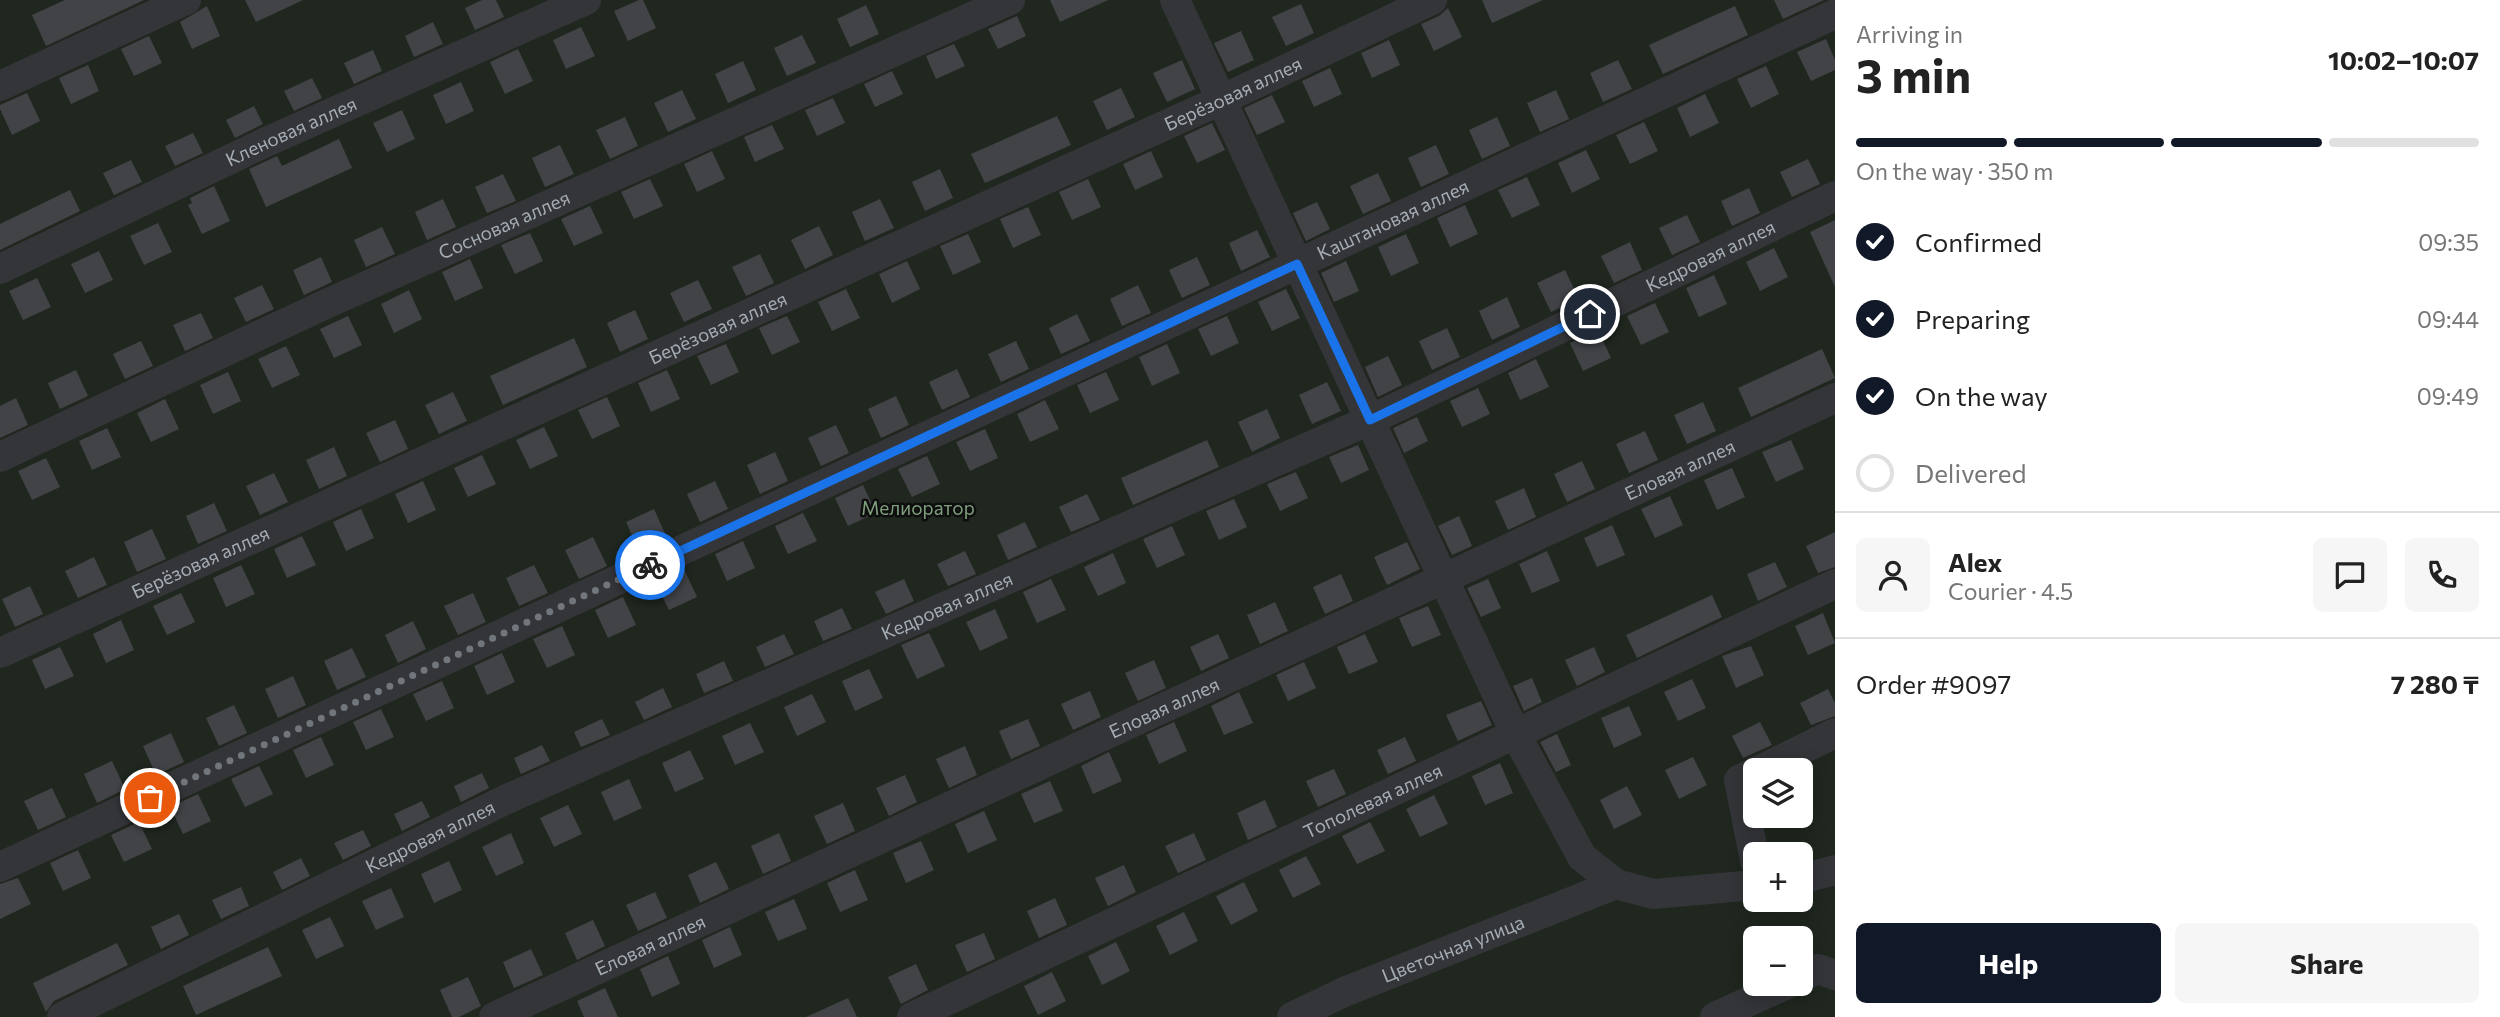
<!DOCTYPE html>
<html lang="en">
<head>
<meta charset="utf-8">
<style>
  :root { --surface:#fff; --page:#f6f6f6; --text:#222; --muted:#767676; --line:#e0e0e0; --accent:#111827 }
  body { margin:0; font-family:Commissioner,sans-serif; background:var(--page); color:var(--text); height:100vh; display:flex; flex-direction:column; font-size:26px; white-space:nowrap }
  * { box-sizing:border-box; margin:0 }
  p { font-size:23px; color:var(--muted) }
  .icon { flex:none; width:38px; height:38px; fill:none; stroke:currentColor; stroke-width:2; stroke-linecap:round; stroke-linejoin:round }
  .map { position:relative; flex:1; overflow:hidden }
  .drawer { display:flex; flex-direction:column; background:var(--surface); width:665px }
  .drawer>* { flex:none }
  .buttons { position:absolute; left:1743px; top:758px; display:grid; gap:14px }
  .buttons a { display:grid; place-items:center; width:70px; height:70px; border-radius:10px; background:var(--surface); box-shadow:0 4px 18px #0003; font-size:35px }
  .pin { position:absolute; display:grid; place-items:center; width:60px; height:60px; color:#fff; margin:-30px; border:4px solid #fff; border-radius:50%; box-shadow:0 2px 7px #0007 }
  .courier { position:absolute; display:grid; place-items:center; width:70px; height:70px; margin:-35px; border:5px solid #1a73e8; border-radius:50%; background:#fff; color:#222; box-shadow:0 2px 9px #0007 }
  .overview em { font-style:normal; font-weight:700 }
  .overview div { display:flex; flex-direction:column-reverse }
  .overview { display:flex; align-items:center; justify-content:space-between; height:119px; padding:0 21px }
  h1 { font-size:46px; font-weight:700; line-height:52px }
  .bar { display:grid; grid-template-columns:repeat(4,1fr); gap:10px 7px; align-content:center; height:84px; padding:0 21px }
  .bar i { height:9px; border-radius:5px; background:var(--line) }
  .bar .active { background:var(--accent) }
  .bar p { grid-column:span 4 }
  .line { display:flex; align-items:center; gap:18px; padding:0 21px; border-top:2px solid var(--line) }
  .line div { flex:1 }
  .round { display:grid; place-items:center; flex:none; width:74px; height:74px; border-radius:10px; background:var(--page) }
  ol { padding:0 21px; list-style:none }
  li { display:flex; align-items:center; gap:21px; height:77px }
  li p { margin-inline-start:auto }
  li .icon { padding:7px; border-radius:50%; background:var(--accent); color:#fff; stroke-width:4 }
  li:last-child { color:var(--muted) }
  li i { width:38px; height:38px; border:4px solid var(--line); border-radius:50% }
  .primary-button { display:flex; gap:14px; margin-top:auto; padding:14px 21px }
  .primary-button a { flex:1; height:80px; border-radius:10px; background:var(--accent); color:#fff; font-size:28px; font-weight:700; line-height:80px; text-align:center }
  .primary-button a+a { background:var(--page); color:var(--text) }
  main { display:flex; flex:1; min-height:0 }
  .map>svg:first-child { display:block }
  .green { fill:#1f271f; fill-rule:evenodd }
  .building { fill:#424347 }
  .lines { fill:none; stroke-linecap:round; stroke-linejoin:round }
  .minor { stroke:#343539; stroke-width:30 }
  .done { stroke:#71767c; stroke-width:7; stroke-dasharray:0 12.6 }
  .route { stroke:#1a73e8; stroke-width:9 }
  .labels { text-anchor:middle; stroke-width:5; stroke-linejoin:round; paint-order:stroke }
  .street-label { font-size:19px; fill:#a4acb4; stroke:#0e0e0f }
  .park-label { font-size:19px; fill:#7f9f7c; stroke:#0e0e0f }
</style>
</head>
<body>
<main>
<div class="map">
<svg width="1835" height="1017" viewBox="0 0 1835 1017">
  <rect width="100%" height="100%" fill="#131314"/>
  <!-- green -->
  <path class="green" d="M0,0H1835V1017H0ZM1755,770H1801V816H1755ZM1755,854H1801V900H1755ZM1755,938H1801V984H1755Z"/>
  <!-- building -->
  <path class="building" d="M65,0H144L46,46L32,15Z
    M245,0H303L256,22Z
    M482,0H496L504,17L475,30L465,8Z
    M639,0H643L656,28L628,41L614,11Z
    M1050,0H1108L1060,22Z
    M1482,0H1543L1492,23Z
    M1774,0H1824L1783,19Z
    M1301,4L1314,33L1286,46L1272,17Z
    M866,5L879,34L850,47L837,19Z
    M207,6L220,36L192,49L180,22Z
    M1735,6L1748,35L1663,74L1649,45Z
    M1448,8L1462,37L1434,51L1421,24L1439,16Z
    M1017,16L1026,36L998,49L988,29Z
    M433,22L443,44L414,57L405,36Z
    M581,27L595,56L566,69L553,40Z
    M1241,31L1254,60L1228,72L1214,43Z
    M802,35L816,63L787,76L774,48Z
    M149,36L162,63L134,76L121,49Z
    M1826,39L1835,60V70L1811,81L1797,52Z
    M1389,40L1400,65L1372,78L1361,53Z
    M954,44L965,66L936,79L926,56Z
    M518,49L533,81L505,94L490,62Z
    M373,50L382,71L354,84L344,63Z
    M1182,60L1195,89L1167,102L1153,73Z
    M1618,60L1632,89L1603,102L1590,73Z
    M743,61L756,90L728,103L715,74Z
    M88,65L99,91L71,104L59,78Z
    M1766,66L1779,94L1751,108L1737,79Z
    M1330,68L1342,94L1314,107L1302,81Z
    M892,71L903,94L875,107L864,84Z
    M312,78L322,98L294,111L284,91Z
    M461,82L474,111L446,124L433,95Z
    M1121,88L1135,117L1107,130L1093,101Z
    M682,90L696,119L668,132L654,103Z
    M1556,90L1569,119L1540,132L1527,103Z
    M27,93L40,121L12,135L0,109V105Z
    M1705,94L1719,123L1690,137L1677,108Z
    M1272,95L1285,122L1257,135L1244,108Z
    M833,98L845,123L817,136L805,110Z
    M254,106L263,124L235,138L226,120Z
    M402,110L415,139L387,152L373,123Z
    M1057,116L1071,145L985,183L971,154Z
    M625,117L638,146L610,159L596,130Z
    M1497,117L1510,146L1482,159L1469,130Z
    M1644,122L1658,151L1630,164L1616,135Z
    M1212,123L1225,150L1197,163L1184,136Z
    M772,125L784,149L755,162L744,137Z
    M193,133L203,153L175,166L165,146Z
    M339,139L352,168L266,207L249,169L277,156L282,166Z
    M560,145L574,174L545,187L532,158Z
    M1436,145L1449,174L1421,187L1408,158Z
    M1586,150L1600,179L1572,193L1558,163Z
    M712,151L725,179L697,192L684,164Z
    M1151,151L1163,177L1135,190L1123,164Z
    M1808,159L1820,184L1792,197L1780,172Z
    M131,160L142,182L114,195L103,173Z
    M940,169L953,198L925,211L912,182Z
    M1378,173L1391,201L1363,214L1350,186Z
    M503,174L516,201L487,213L475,187Z
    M1527,177L1540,205L1512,218L1498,190Z
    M650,179L663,206L634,219L621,192Z
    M1088,179L1101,207L1072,220L1059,192Z
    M214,186L230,221L202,234L188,205L192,203L190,198Z
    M1749,188L1760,213L1732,226L1721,201Z
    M70,190L80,211L0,250V224Z
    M443,199L456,227L427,240L415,212Z
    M880,199L894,228L865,241L852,212Z
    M1317,202L1330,229L1306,241L1293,213Z
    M1465,205L1478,234L1450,247L1437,218Z
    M590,206L603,233L574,246L561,219Z
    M1028,207L1041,235L1013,248L1000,219Z
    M1687,215L1700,242L1672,255L1659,228Z
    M1835,220V287L1810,232Z
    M158,223L172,252L144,265L130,236Z
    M819,226L833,255L805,269L791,240Z
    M382,227L395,254L366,267L354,240Z
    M1257,230L1270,257L1241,271L1229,243Z
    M530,233L543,261L515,274L501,245Z
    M968,234L981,262L953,275L940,246Z
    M1406,234L1419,263L1391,276L1378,247Z
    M1630,242L1642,270L1614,283L1601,256Z
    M1774,248L1788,277L1760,291L1746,262Z
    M99,251L113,280L85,293L71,264Z
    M760,254L774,283L746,296L732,267Z
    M321,257L332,282L304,295L293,270Z
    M1197,257L1210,285L1182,298L1169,270Z
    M470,259L483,288L455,301L442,272Z
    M907,261L920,289L892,303L879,274Z
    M1346,261L1359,291L1334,302L1321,273Z
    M1565,270L1579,299L1551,312L1537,283Z
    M1714,275L1727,304L1699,317L1686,288Z
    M37,278L51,307L23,320L9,291Z
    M698,280L712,309L684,322L670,293Z
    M262,285L274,309L246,322L234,298Z
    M1138,285L1151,313L1122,326L1110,299Z
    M846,289L860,318L832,331L818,302Z
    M1286,289L1300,318L1272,331L1258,302Z
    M409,290L422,319L394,333L381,304Z
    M1507,297L1520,327L1492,340L1479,311Z
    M1655,303L1669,332L1641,345L1627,316Z
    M635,310L648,339L620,352L607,323Z
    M201,313L213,338L185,351L173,325Z
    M1077,314L1090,341L1061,354L1049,328Z
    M348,316L362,345L334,358L320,329Z
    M787,316L800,342L772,355L759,328Z
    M1227,316L1239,343L1211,356L1198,329Z
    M1447,328L1460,357L1432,370L1419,341Z
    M1598,330L1611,358L1583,371L1570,343Z
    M574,338L587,367L503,405L490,376Z
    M141,341L153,366L125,379L113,354Z
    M1016,341L1029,369L1001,382L988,354Z
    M726,344L739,372L711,385L697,356Z
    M1167,344L1180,373L1152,386L1139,357Z
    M286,346L300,375L272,388L258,359Z
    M1822,349L1835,378L1751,417L1738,388Z
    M1388,356L1402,385L1378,397L1365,367Z
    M1536,359L1549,387L1520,400L1508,373Z
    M957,369L970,397L942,410L929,382Z
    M76,370L88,396L60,409L48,383Z
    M667,370L680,399L651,412L638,383Z
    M228,372L241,401L213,414L200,385Z
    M1106,372L1119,400L1090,413L1077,385Z
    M1327,382L1341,411L1312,424L1299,395Z
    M1478,388L1490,414L1462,427L1450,401Z
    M453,392L467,421L439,434L425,405Z
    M896,396L909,425L881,438L868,409Z
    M607,397L620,426L592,439L578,410Z
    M16,398L28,425L0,438V406Z
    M165,399L179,429L151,442L137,413Z
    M1045,400L1059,429L1030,442L1017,414Z
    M1703,402L1716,431L1687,444L1674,415Z
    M1267,409L1280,438L1252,452L1238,422Z
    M1417,417L1428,441L1404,453L1393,428Z
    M395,420L408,449L380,462L366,433Z
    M836,425L849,453L821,466L808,438Z
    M544,427L558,456L530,469L516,440Z
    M107,428L121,457L92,470L79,441Z
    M985,429L998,458L970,471L956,442Z
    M1645,431L1658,460L1629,473L1616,444Z
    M1207,440L1219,467L1133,505L1121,478Z
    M1791,440L1804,469L1776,482L1762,452Z
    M1358,445L1369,470L1341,483L1329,457Z
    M334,447L347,476L319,489L306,460Z
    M775,452L788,481L760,494L747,465Z
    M482,455L496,484L468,497L454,468Z
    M927,456L940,484L912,497L898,469Z
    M46,458L60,487L32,500L18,471Z
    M1582,461L1595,489L1567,502L1554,474Z
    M1732,468L1745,497L1717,510L1704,480Z
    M1296,472L1308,498L1280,511L1267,484Z
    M274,473L288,502L260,515L246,486Z
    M423,481L436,510L408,523L395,494Z
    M715,481L728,509L700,522L687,494Z
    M863,485L876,513L848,526L835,498Z
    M1524,488L1536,517L1508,530L1495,501Z
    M1087,494L1100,520L1071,532L1059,507Z
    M1670,496L1683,525L1655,538L1641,509Z
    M1234,499L1247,527L1219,540L1206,511Z
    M214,503L227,531L198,544L186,516Z
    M361,509L374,538L346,551L333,522Z
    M654,509L667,538L639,551L626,522Z
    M803,513L817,541L788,554L775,526Z
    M1459,516L1472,546L1452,555L1438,526Z
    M1025,522L1037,547L1008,560L997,535Z
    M1612,525L1625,555L1597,567L1584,538Z
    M1172,526L1185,555L1157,568L1143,539Z
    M152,529L166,559L137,572L124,542Z
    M1835,532V567L1818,573L1806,546Z
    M302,536L316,565L287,578L274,549Z
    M593,537L607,566L579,579L565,550Z
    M743,541L755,568L727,581L715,554Z
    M1407,542L1420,569L1387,585L1374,557Z
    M965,551L976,574L948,586L937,564Z
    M1547,551L1560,581L1532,593L1519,564Z
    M1113,553L1126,583L1098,596L1084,567Z
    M94,557L107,585L78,598L65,571Z
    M1775,562L1787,587L1758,601L1747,574Z
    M241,565L255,594L226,607L213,578Z
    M534,565L548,593L519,606L506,578Z
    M684,569L697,597L669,610L655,582Z
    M1341,574L1353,601L1325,614L1313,587Z
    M904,579L914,601L886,614L875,592Z
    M1051,579L1066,610L1037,623L1023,592Z
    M1488,579L1501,608L1481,617L1467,588Z
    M30,586L43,614L15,627L2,599Z
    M181,593L195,622L167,635L153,606Z
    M473,593L486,622L458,635L444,606Z
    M1712,595L1722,617L1637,658L1626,635Z
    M623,597L636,625L608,638L595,610Z
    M1275,602L1288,631L1260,644L1247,615Z
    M1428,606L1441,635L1412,647L1399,618Z
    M842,608L852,629L823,641L814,621Z
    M995,609L1008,638L980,651L966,622Z
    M1823,613L1835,643L1808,655L1795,626Z
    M121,620L134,650L106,663L93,634Z
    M413,621L426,649L398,663L385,635Z
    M562,626L575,655L547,668L533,639Z
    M929,633L945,666L917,679L901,645Z
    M784,634L794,654L765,667L756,647Z
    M1218,634L1229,658L1201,671L1190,647Z
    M1365,634L1378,662L1349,674L1337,647Z
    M1751,646L1764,675L1736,688L1722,656Z
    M60,647L74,676L45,689L32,660Z
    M1594,647L1605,672L1577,686L1565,660Z
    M352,648L366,677L337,690L324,661Z
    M502,653L515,682L487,695L474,666Z
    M1154,660L1166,688L1138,701L1125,673Z
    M724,661L733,681L704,693L696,674Z
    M1304,662L1316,688L1288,701L1276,675Z
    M869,669L883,698L855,711L842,681Z
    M293,676L306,705L278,718L265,689Z
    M1532,678L1542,702L1524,711L1513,686Z
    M1692,679L1706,708L1678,721L1664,692Z
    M442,681L454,708L426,721L413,694Z
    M663,688L672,707L644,720L635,702Z
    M1828,689L1835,703V716L1811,725L1800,703Z
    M1090,691L1101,717L1073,730L1061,704Z
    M1239,692L1253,723L1224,735L1211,706Z
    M812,694L826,722L797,736L784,707Z
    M1481,701L1492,725L1458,741L1446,715Z
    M234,705L247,733L219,746L206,718Z
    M1629,706L1642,735L1614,748L1601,718Z
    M381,709L394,737L366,750L353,722Z
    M602,719L610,735L581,747L574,732Z
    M1028,719L1040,746L1011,759L999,731Z
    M1174,722L1187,751L1159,764L1146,735Z
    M1760,722L1772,745L1743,758L1732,736Z
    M750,723L764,752L735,765L722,736Z
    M171,733L184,762L156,775L143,746Z
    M1557,734L1571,765L1556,772L1540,742Z
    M321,737L334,765L306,778L293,750Z
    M1405,737L1416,761L1388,774L1377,750Z
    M542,745L550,761L521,774L514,758Z
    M965,746L977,775L949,788L936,759Z
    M690,750L704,779L675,792L662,763Z
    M1109,752L1122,781L1093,794L1081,766Z
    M1693,757L1707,785L1679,799L1665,770Z
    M112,761L125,789L97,803L84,774Z
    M1500,763L1513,793L1485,805L1472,776Z
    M259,766L273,794L245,807L231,779Z
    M1334,769L1346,794L1318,807L1306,781Z
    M482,773L489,788L461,802L454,786Z
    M905,775L917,802L889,816L876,788Z
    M629,779L642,808L614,821L601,792Z
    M1050,781L1063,811L1034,823L1021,794Z
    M1627,786L1642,815L1614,829L1600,800Z
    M52,788L66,817L38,830L24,801Z
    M198,794L211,821L183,834L170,807Z
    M1434,795L1448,824L1420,837L1406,809Z
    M1265,800L1277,827L1248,840L1237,813Z
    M422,801L430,817L402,831L394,814Z
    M843,803L855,831L827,844L814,816Z
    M568,805L582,834L554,847L540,818Z
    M984,811L997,840L968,853L955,824Z
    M139,822L152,849L124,862L111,835Z
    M1370,822L1385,851L1357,864L1342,836Z
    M363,830L371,846L343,860L334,843Z
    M511,833L524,863L496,876L482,847Z
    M779,833L791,861L763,874L751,846Z
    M1194,833L1206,860L1178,873L1165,846Z
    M921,841L934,870L906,883L893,853Z
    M78,850L91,878L63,891L50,863Z
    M1306,856L1321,884L1293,898L1279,870Z
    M301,858L310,876L282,890L273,872Z
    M449,861L462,890L434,903L421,874Z
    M716,862L729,889L700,903L688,875Z
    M1124,865L1136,892L1108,906L1095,878Z
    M855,870L868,900L840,912L827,883Z
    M18,878L31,904L0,919V884Z
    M1244,882L1258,911L1231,925L1216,896Z
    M241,887L249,906L221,919L212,900Z
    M391,888L404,917L376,930L362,901Z
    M655,892L667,918L638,931L626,905Z
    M1055,898L1067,925L1039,938L1027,911Z
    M794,899L807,929L778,941L765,912Z
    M1184,912L1198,941L1170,955L1156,926Z
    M179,914L189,935L161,949L151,927Z
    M330,917L344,946L316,959L302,930Z
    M593,920L605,946L577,960L565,933Z
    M730,927L742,955L714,968L702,940Z
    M984,933L995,959L967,972L955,945Z
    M1116,942L1130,971L1102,985L1088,956Z
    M117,943L128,965L54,1001L46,1012L33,983Z
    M268,947L282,976L196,1015L183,986Z
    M531,949L543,975L514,988L503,962Z
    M668,956L680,984L652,997L640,969Z
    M916,964L928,990L901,1004L888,977Z
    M1052,972L1066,1001L1038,1015L1024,986Z
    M468,977L481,1006L459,1017H452L440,990Z
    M605,988L618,1017H584L577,1001Z
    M848,998L857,1017H806Z"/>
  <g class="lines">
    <!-- minor -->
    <g class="minor">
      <path d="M1175,0L1515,733L1582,857L1616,884L1653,894L1755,885"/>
      <path d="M0,86L186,0"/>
      <path id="s1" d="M0,269L266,142L586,0"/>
      <path id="s2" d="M0,457L326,304L1010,0"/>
      <path id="s3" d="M0,653L1221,100L1432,0"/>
      <path d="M1760,770L1835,733"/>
      <path d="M1755,772L1739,780L1755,861"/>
      <path id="s4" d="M0,867L1835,14"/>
      <path d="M1801,879L1835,870"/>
      <path d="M1801,977L1818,969L1835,975"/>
      <path id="s5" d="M62,1017L507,799L1370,420L1835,196"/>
      <path id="s6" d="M494,1017L1835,398"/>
      <path id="s7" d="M912,1017L1835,584"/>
      <path id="s8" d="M1292,1017L1344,992L1616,884"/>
      <path d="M1715,1017L1787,984"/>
    </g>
  </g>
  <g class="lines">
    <!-- done -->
    <path class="done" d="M150,798L650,565"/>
    <!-- route -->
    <path class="route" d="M650,565L1297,264L1370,420L1590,314"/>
  </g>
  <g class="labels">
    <!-- street labels -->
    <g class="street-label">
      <text dy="7" stroke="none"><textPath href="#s3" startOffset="1354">Берёзовая аллея</textPath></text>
      <text dy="7" stroke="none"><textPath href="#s1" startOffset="322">Кленовая аллея</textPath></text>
      <text dy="7" stroke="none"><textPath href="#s4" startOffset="1536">Каштановая аллея</textPath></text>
      <text dy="7" stroke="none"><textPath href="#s2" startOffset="555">Сосновая аллея</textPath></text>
      <text dy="7" stroke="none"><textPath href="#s5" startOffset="1816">Кедровая аллея</textPath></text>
      <text dy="7" stroke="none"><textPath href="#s3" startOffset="788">Берёзовая аллея</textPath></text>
      <text dy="7" stroke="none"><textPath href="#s6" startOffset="1306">Еловая аллея</textPath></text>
      <text dy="7" stroke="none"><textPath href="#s3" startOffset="220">Берёзовая аллея</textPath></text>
      <text dy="7" stroke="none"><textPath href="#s5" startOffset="976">Кедровая аллея</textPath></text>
      <text dy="7" stroke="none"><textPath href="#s6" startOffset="738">Еловая аллея</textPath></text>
      <text dy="7" stroke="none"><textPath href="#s7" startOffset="509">Тополевая аллея</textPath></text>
      <text dy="7" stroke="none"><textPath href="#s5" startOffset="410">Кедровая аллея</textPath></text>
      <text dy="7" stroke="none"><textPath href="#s6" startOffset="172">Еловая аллея</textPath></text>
      <text dy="7" stroke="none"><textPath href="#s8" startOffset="175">Цветочная улица</textPath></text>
    </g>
    <!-- park labels -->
    <g class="park-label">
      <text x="918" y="515">Мелиоратор</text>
    </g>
  </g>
</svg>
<div class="buttons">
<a><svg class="icon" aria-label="layers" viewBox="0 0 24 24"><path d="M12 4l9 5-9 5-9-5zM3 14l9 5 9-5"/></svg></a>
<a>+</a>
<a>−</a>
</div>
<div class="pin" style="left:150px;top:798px;background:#ea580c"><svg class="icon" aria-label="bag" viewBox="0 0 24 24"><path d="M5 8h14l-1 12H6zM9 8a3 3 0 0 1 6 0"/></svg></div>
<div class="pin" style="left:1590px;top:314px;background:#1f2937"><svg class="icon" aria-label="home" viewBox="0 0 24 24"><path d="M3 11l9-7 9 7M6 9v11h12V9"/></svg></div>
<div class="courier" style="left:650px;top:565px"><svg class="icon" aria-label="bike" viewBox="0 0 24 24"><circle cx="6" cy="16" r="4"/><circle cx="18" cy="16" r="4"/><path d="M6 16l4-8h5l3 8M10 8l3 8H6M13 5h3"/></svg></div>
</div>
<section class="drawer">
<div class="overview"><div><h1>3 min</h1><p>Arriving in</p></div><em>10:02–10:07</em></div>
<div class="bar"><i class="active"></i><i class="active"></i><i class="active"></i><i></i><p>On the way · 350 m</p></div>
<ol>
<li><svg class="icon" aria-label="check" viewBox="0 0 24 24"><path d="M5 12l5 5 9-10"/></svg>Confirmed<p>09:35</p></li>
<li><svg class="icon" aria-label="check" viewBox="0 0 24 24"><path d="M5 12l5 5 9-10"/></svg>Preparing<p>09:44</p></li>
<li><svg class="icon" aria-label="check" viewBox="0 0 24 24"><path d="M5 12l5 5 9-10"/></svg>On the way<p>09:49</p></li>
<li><i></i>Delivered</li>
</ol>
<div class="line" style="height:126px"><a class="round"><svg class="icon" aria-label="person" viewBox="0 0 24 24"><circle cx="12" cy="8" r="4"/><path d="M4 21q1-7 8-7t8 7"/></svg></a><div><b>Alex</b><p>Courier · 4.5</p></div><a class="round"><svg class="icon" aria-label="chat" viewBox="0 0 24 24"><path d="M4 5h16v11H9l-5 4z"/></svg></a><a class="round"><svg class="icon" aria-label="phone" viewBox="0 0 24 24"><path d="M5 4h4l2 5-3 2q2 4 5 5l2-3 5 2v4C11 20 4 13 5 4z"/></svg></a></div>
<div class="line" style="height:91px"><div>Order #9097</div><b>7 280 ₸</b></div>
<div class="primary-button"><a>Help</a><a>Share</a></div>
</section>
</main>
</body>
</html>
